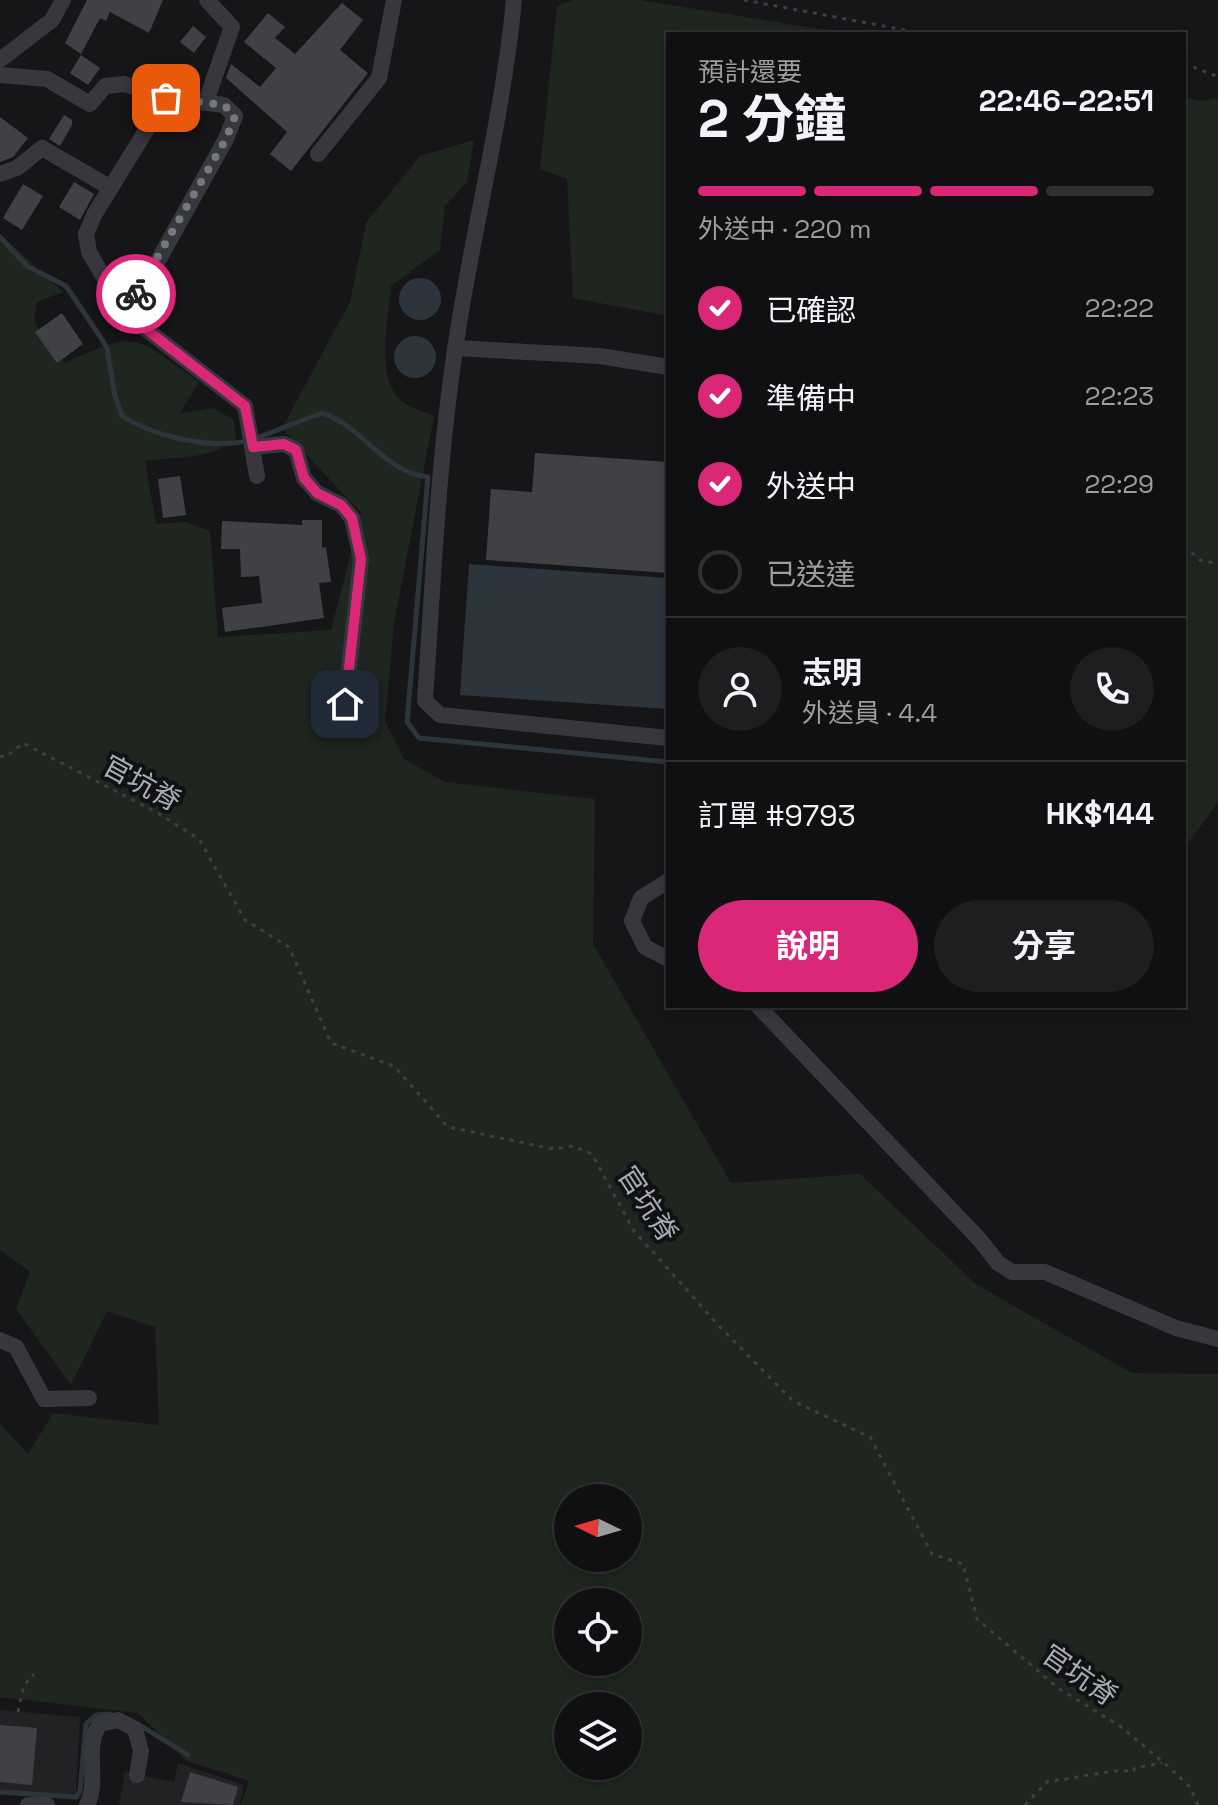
<!DOCTYPE html>
<html lang="zh-TW">
<head>
<meta charset="utf-8">
<style>
  :root { --surface:#101012; --page:#1e1e20; --text:#f1f3f6; --muted:#9c9d9f; --line:#303032; --accent:#db2777 }
  body { margin:0; font-family:"Space Grotesk","Noto Sans TC",sans-serif; background:var(--page); color:var(--text); height:100vh; display:flex; flex-direction:column; font-size:30px; white-space:nowrap }
  * { box-sizing:border-box; margin:0 }
  p { font-size:26px; color:var(--muted) }
  .icon { flex:none; width:44px; height:44px; fill:none; stroke:currentColor; stroke-width:2; stroke-linecap:round; stroke-linejoin:round }
  .map { position:relative; flex:1; overflow:hidden }
  .panel { position:absolute; left:666px; top:32px; width:520px; height:976px; display:flex; flex-direction:column; background:var(--surface); border-radius:0px; box-shadow:0 4px 12px #0003,0 0 0 2px var(--line) }
  .panel>* { flex:none }
  .needle { width:52px; rotate:275deg }
  .buttons { position:absolute; left:554px; top:1484px; display:grid; gap:16px }
  .buttons a { display:grid; place-items:center; width:88px; height:88px; border-radius:50%; background:var(--surface); box-shadow:0 4px 12px #0003,0 0 0 2px var(--line); font-size:40px }
  .pin { position:absolute; display:grid; place-items:center; width:68px; height:68px; color:#fff; margin:-34px; border-radius:16px; box-shadow:0 4px 12px #0006 }
  .courier { position:absolute; display:grid; place-items:center; width:80px; height:80px; margin:-40px; border:6px solid #db2777; border-radius:50%; background:#fff; color:#222; box-shadow:0 2px 10px #0007 }
  .summary em { font-style:normal; font-weight:700 }
  .summary div { display:flex; flex-direction:column-reverse }
  .summary { display:flex; align-items:center; justify-content:space-between; height:136px; padding:0 32px }
  h1 { font-size:52px; font-weight:700; line-height:60px }
  .bar { display:grid; grid-template-columns:repeat(4,1fr); gap:12px 8px; align-content:center; height:96px; padding:0 32px }
  .bar i { height:10px; border-radius:6px; background:var(--line) }
  .bar .on { background:var(--accent) }
  .bar p { grid-column:span 4 }
  .line { display:flex; align-items:center; gap:20px; padding:0 32px; border-top:2px solid var(--line) }
  .line div { flex:1 }
  .round { display:grid; place-items:center; flex:none; width:84px; height:84px; border-radius:42px; background:var(--page) }
  ol { padding:0 32px; list-style:none }
  li { display:flex; align-items:center; gap:24px; height:88px }
  li p { margin-inline-start:auto }
  li .icon { padding:8px; border-radius:50%; background:var(--accent); color:#fff; stroke-width:4 }
  li:last-child { color:var(--muted) }
  li i { width:44px; height:44px; border:4px solid var(--line); border-radius:50% }
  .action { display:flex; gap:16px; margin-top:auto; padding:16px 32px }
  .action a { flex:1; height:92px; border-radius:48px; background:var(--accent); color:#fff; font-size:32px; font-weight:700; line-height:92px; text-align:center }
  .action a+a { background:var(--page); color:var(--text) }
  .map>svg:first-child { display:block }
  .built { fill:#222225 }
  .green { fill:#1e261f; fill-rule:evenodd }
  .water { fill:#2c353c }
  .lines { fill:none; stroke-linecap:round; stroke-linejoin:round }
  .stream { stroke:#2c353c; stroke-width:5 }
  .building { fill:#404145 }
  .path { stroke:#3d3f44; stroke-width:3; stroke-dasharray:4 6; stroke-linecap:butt }
  .minor { stroke:#37383d; stroke-width:16 }
  .done { stroke:#757880; stroke-width:8; stroke-dasharray:0 14.4 }
  .route { stroke:#db2777; stroke-width:10 }
  .labels { text-anchor:middle; stroke-width:8; stroke-linejoin:round; paint-order:stroke }
  .street-label { font-size:28px; fill:#a8adb8; stroke:#111113 }
</style>
</head>
<body>
<div class="map">
<svg width="1218" height="1805" viewBox="0 0 1218 1805">
  <rect width="100%" height="100%" fill="#161618"/>
  <!-- built -->
  <path class="built" d="M0,1710L80,1717L76,1792L67,1798L0,1792Z
    M178,1763L244,1785L240,1805H119L125,1772L174,1782Z"/>
  <!-- green -->
  <path class="green" d="M573,0H640L851,34H668V316L573,298L567,179L540,169L557,6Z
    M1184,97L1201,101L1218,98V802L1189,842L1184,840Z
    M474,140L467,182L445,206L440,250L391,286C389,319 373,380 404,403C413,409 425,412 434,416L394,623L385,722L404,759L445,782L595,799L593,944L731,1183L860,1174L977,1285L1132,1373L1218,1374V1805H241L249,1781L185,1760L138,1713L0,1697V1424L28,1454L53,1413L159,1425L155,1327L107,1311L71,1385L16,1309L30,1272L0,1250V234L63,292L37,302L34,322L65,363C141,328 133,336 199,382L180,413L213,408L234,420L236,438C209,461 178,456 145,461L156,524L185,522L210,531L218,637L331,630L361,513L282,428L350,302L366,223L420,156ZM568,1498H628V1558H568ZM568,1602H628V1662H568ZM568,1706H628V1766H568Z"/>
  <!-- water -->
  <path class="water" d="M399 299a21 21 0 1 1 42 0a21 21 0 1 1-42 0Z
    M394 357a21 21 0 1 1 42 0a21 21 0 1 1-42 0Z
    M469,564L668,578V709L460,695Z"/>
  <g class="lines">
    <!-- stream -->
    <path class="stream" d="M0,237L27,266L66,286L99,335L107,348L115,396L122,416C153,436 205,448 241,442
      M259,437L322,413C361,425 385,473 428,477L407,722L419,738L668,762
      M138,1724L188,1755
      M0,1792L76,1797L80,1791L86,1724L96,1715L110,1714"/>
  </g>
  <!-- building -->
  <path class="building" d="M87,0H163L149,33L110,12L106,21L100,18L81,54L65,43Z
    M342,3L363,20L340,50L368,73L291,171L270,154L287,132L226,78L231,64L260,87L276,68L244,42L268,13L285,27L275,38L295,54Z
    M193,26L206,37L194,53L180,42Z
    M81,55L100,68L88,85L70,73Z
    M64,115L72,120V125L60,146L49,139Z
    M0,117L28,138L13,157L0,162Z
    M74,182L94,194L80,220L59,207Z
    M23,184L43,196L22,230L3,218Z
    M62,313L83,344L57,363L35,332Z
    M535,453L668,462V573L486,560L491,489L532,492Z
    M180,476L186,515L163,518L158,479Z
    M302,520H322V548L326,547L331,582L319,583L324,618L225,632L222,608L262,603L259,576L241,577L240,549H221L222,521L302,525Z
    M0,1725L37,1728L32,1785L0,1782Z
    M190,1772L238,1787L233,1805L181,1802Z"/>
  <g class="lines">
    <!-- path -->
    <path class="path" d="M744,0L926,34
      M1184,63L1218,77
      M1184,546L1200,560L1218,564
      M0,756L6,757L23,743L156,812L199,839L245,920L289,947L331,1043L394,1066L448,1127L553,1149L573,1146L592,1154L634,1231L720,1327L793,1401L870,1437L932,1554L963,1564L977,1619L1058,1688L1120,1726L1170,1768L1190,1787L1198,1805
      M18,1712L24,1685L34,1674
      M1025,1805L1048,1781C1066,1781 1122,1766 1133,1772L1135,1768L1162,1763"/>
    <!-- minor -->
    <path class="minor" d="M514,0C503,116 473,228 456,343C438,461 433,582 425,701L440,715L668,738
      M0,60L52,20L63,0
      M0,75L47,79L90,104L105,86L124,84L166,98L224,105L235,116L226,139L159,259L124,312
      M166,98L94,215L86,234L89,252L124,312L245,406L257,476
      M206,101L232,27L207,0
      M318,154L379,78L394,0
      M0,174L17,168L42,148L111,188
      M455,348L600,356L668,367
      M253,447L284,444L296,450L304,478L317,493L341,505L352,518L361,559L345,704
      M668,881L641,898L632,921L645,947L668,959
      M758,1006L980,1240L998,1263L1012,1272H1045L1176,1328L1218,1339
      M0,1340L16,1347L44,1399L89,1398
      M28,1805H47
      M87,1805C100,1781 83,1747 100,1724L118,1720L135,1729L141,1751L137,1775"/>
  </g>
  <g class="lines">
    <!-- done -->
    <path class="done" d="M136,294L226,139L235,116L224,105L166,98"/>
    <!-- route -->
    <path class="route" d="M136,294L124,312L245,406L253,447L284,444L296,450L304,478L317,493L341,505L352,518L361,559L345,704"/>
  </g>
  <g class="labels">
    <!-- street labels -->
    <g class="street-label">
      <text transform="translate(142 783) rotate(29)" y="10">官坑脊</text>
      <text transform="translate(648 1204) rotate(57)" y="10">官坑脊</text>
      <text transform="translate(1080 1675) rotate(35)" y="10">官坑脊</text>
    </g>
  </g>
</svg>
<div class="buttons">
<a><svg class="needle" viewBox="-14 -14 28 28"><path d="M0-13l5 13h-10z" fill="#e53935"/><path d="M0 13l5-13h-10z" fill="#9c9d9f"/></svg></a>
<a><svg class="icon" aria-label="locate" viewBox="0 0 24 24"><circle cx="12" cy="12" r="6"/><path d="M12 2v4M12 18v4M2 12h4M18 12h4"/></svg></a>
<a><svg class="icon" aria-label="layers" viewBox="0 0 24 24"><path d="M12 4l9 5-9 5-9-5zM3 14l9 5 9-5"/></svg></a>
</div>
<div class="pin" style="left:166px;top:98px;background:#ea580c"><svg class="icon" aria-label="bag" viewBox="0 0 24 24"><path d="M5 8h14l-1 12H6zM9 8a3 3 0 0 1 6 0"/></svg></div>
<div class="pin" style="left:345px;top:704px;background:#1f2937"><svg class="icon" aria-label="home" viewBox="0 0 24 24"><path d="M3 11l9-7 9 7M6 9v11h12V9"/></svg></div>
<div class="courier" style="left:136px;top:294px"><svg class="icon" aria-label="bike" viewBox="0 0 24 24"><circle cx="6" cy="16" r="4"/><circle cx="18" cy="16" r="4"/><path d="M6 16l4-8h5l3 8M10 8l3 8H6M13 5h3"/></svg></div>
<section class="panel">
<div class="summary"><div><h1>2 分鐘</h1><p>預計還要</p></div><em>22:46–22:51</em></div>
<div class="bar"><i class="on"></i><i class="on"></i><i class="on"></i><i></i><p>外送中 · 220 m</p></div>
<ol>
<li><svg class="icon" aria-label="check" viewBox="0 0 24 24"><path d="M5 12l5 5 9-10"/></svg>已確認<p>22:22</p></li>
<li><svg class="icon" aria-label="check" viewBox="0 0 24 24"><path d="M5 12l5 5 9-10"/></svg>準備中<p>22:23</p></li>
<li><svg class="icon" aria-label="check" viewBox="0 0 24 24"><path d="M5 12l5 5 9-10"/></svg>外送中<p>22:29</p></li>
<li><i></i>已送達</li>
</ol>
<div class="line" style="height:144px"><a class="round"><svg class="icon" aria-label="person" viewBox="0 0 24 24"><circle cx="12" cy="8" r="4"/><path d="M4 21q1-7 8-7t8 7"/></svg></a><div><b>志明</b><p>外送員 · 4.4</p></div><a class="round"><svg class="icon" aria-label="phone" viewBox="0 0 24 24"><path d="M5 4h4l2 5-3 2q2 4 5 5l2-3 5 2v4C11 20 4 13 5 4z"/></svg></a></div>
<div class="line" style="height:104px"><div>訂單 #9793</div><b>HK$144</b></div>
<div class="action"><a>說明</a><a>分享</a></div>
</section>
</div>
</body>
</html>
